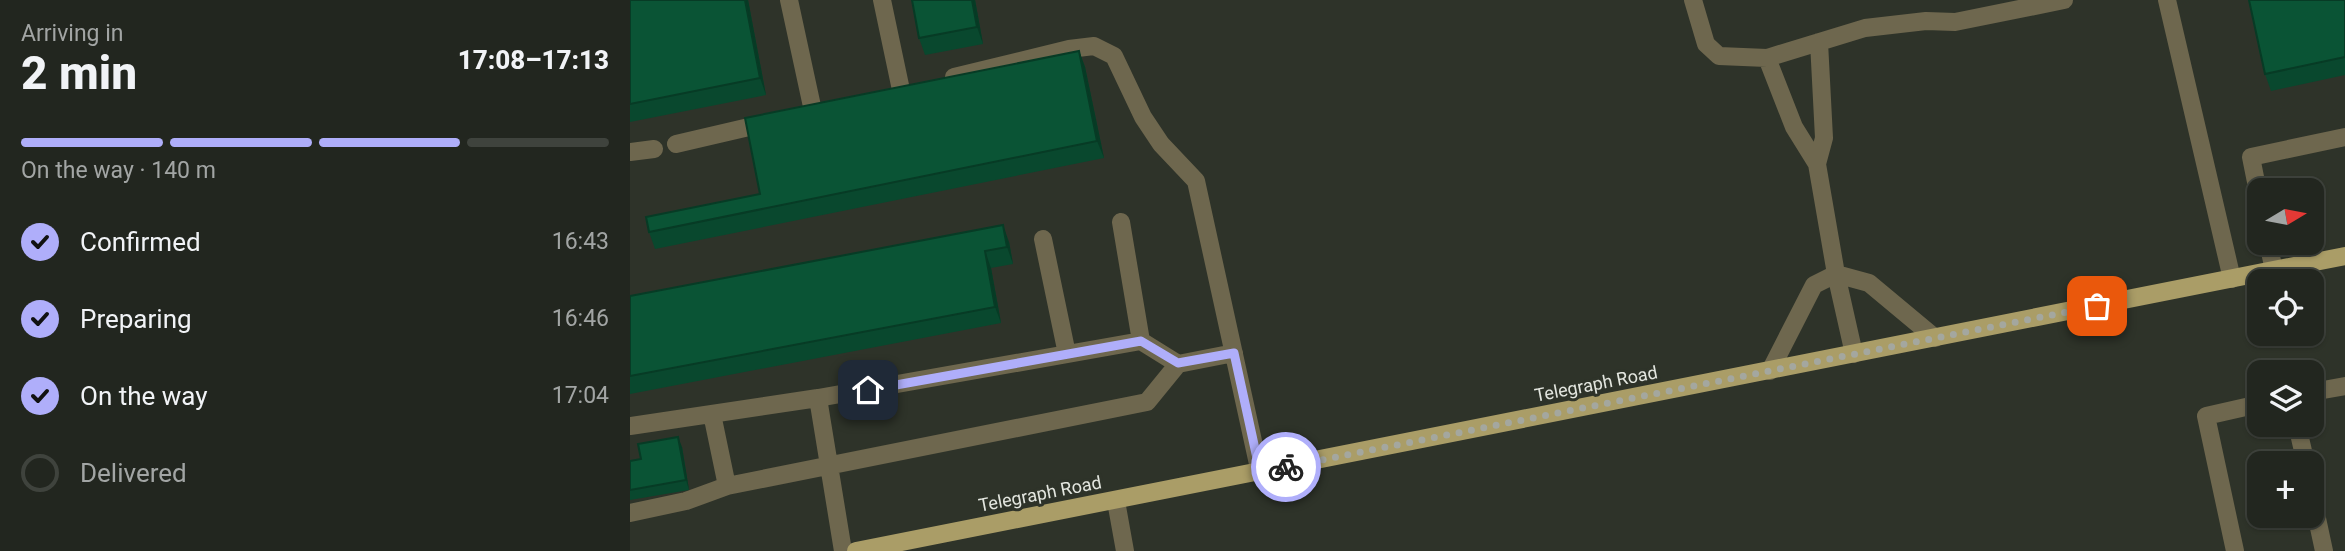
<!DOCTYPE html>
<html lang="en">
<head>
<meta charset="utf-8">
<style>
  :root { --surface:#22261f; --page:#2e322c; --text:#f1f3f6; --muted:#a2a5a4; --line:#3f433d; --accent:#afaefa }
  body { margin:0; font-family:Roboto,sans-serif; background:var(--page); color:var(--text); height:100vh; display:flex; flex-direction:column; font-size:26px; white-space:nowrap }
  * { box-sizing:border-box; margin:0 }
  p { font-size:23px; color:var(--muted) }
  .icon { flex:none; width:38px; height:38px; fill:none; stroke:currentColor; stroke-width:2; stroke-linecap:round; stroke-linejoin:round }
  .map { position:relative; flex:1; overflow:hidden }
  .sheet { display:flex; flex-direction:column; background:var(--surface); width:630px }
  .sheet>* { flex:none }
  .needle { width:46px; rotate:80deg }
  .controls { position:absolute; left:1617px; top:178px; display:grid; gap:14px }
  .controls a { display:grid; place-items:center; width:77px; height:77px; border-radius:14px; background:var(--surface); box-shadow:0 2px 5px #0004,0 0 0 2px var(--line); font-size:35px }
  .pin { position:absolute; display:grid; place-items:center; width:60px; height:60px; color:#fff; margin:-30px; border-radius:14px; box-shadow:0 4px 10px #0006 }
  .courier { position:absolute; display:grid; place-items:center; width:70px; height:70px; margin:-35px; border:5px solid #afaefa; border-radius:50%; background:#fff; color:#222; box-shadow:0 2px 9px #0007 }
  .summary em { font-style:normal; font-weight:800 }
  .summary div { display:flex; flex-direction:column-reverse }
  .summary { display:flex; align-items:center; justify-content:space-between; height:119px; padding:0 21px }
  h1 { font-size:46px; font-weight:800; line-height:52px }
  .bar { display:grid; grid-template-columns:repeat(4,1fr); gap:10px 7px; align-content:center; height:84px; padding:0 21px }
  .bar i { height:9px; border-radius:5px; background:var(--line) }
  .bar .current { background:var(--accent) }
  .bar p { grid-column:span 4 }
  ol { padding:0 21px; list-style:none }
  li { display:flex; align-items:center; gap:21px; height:77px }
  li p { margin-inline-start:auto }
  li .icon { padding:7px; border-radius:50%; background:var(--accent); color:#111; stroke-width:4 }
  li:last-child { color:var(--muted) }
  li i { width:38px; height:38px; border:4px solid var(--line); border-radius:50% }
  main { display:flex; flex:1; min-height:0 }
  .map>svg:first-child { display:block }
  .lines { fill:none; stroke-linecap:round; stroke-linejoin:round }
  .minor { stroke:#6e674e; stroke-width:18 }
  .major { stroke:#aa9d67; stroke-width:18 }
  .wall { fill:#09482e }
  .shaded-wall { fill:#073b25 }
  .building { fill:#0a5435; stroke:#073b25; stroke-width:2 }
  .done { stroke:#a4a79f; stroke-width:7; stroke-dasharray:0 12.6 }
  .route { stroke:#afaefa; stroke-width:9 }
  .labels { text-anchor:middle; stroke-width:6; stroke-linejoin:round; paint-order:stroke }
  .street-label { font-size:18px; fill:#e3e6df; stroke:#2e3329 }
</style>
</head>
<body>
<main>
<section class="sheet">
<div class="summary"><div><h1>2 min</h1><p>Arriving in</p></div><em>17:08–17:13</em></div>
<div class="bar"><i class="current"></i><i class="current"></i><i class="current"></i><i></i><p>On the way · 140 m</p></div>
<ol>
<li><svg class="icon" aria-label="check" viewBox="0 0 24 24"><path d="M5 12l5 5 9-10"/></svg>Confirmed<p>16:43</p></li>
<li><svg class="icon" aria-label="check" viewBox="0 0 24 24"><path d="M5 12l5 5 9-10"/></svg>Preparing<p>16:46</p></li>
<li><svg class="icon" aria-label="check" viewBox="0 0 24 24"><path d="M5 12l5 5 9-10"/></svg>On the way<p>17:04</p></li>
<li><i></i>Delivered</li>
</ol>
</section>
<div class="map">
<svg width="1715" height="551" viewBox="0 0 1715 551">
  <rect width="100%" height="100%" fill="#2e3329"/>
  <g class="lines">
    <!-- minor -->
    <path class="minor" d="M159,0L183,111
      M252,0L271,90
      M1063,0L1076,44L1089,56L1137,58L1235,28L1296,21L1325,22L1434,0
      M1537,0L1602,279
      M1137,58L1164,127L1187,164L1206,274L1224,354
      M324,77L439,49L464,46L484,56L513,117L531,144L566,181L630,473
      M46,144L140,122
      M0,152L24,149
      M1187,164L1194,138L1189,42
      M1629,197L1621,157L1715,137
      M491,222L511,341
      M413,239L437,354
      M1638,243L1644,270
      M548,364L604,353
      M1140,371L1184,285L1206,274L1239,283L1305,338
      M1682,392L1715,386
      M188,398L213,551
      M1667,425L1676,464
      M0,426L188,398L511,341L548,364L517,402L97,486L82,414
      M1682,495L1694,551
      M486,501L495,551
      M0,513L56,501L97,486
      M1605,551L1576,416L1629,404"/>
    <!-- major -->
    <path class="major" d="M226,551L1715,256"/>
  </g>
  <!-- wall -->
  <path class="wall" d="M0,0H118L136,95L0,122Z
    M345,0L353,44L295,55L289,38Z
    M1715,0V75L1641,91L1635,74Z
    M449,51L455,67L474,158L25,249L19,232L130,194Z
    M379,242L383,264L361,268L371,323L0,394V296Z
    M52,447L59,490L0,500V461L11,459Z"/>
  <!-- shaded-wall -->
  <path class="shaded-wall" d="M115,0H118L136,95L130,78Z
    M342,0H345L353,44L347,27Z
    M449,51L455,67L474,158L467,141Z
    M373,225L379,242L383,264L377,247Z
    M355,251L361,268L371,323L365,307Z
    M48,437L52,447L59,490L56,480Z"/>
  <!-- building -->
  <path class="building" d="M0,0H115L130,78L0,104Z
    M282,0H342L347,27L289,38Z
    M1619,0H1715V57L1635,74Z
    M449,51L467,141L19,232L16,217L130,194L115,118Z
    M373,225L377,247L355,251L365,307L0,376V296Z
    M48,437L56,480L0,490V461L11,459L8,444Z"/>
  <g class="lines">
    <!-- done -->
    <path class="done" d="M656,467L1467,306"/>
    <!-- route -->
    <path class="route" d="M238,390L511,341L548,363L604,353L630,472L656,467"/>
  </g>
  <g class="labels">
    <!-- street labels -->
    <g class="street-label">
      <text transform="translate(966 384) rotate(-11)" y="6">Telegraph Road</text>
      <text transform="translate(410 494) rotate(-11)" y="6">Telegraph Road</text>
    </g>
  </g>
</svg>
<div class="controls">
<a><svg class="needle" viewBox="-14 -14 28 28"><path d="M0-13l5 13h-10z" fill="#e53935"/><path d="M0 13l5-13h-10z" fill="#a2a5a4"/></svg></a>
<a><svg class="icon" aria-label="locate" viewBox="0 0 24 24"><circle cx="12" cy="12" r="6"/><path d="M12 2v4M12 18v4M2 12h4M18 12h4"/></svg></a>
<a><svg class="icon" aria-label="layers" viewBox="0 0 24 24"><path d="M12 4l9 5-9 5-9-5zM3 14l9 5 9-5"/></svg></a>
<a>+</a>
</div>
<div class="pin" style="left:1467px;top:306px;background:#ea580c"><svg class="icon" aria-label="bag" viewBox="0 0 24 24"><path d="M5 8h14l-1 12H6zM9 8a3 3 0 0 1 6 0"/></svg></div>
<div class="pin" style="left:238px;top:390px;background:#1f2937"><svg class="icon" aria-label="home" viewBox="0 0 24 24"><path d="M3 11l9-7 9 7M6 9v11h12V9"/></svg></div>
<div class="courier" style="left:656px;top:467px"><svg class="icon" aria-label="bike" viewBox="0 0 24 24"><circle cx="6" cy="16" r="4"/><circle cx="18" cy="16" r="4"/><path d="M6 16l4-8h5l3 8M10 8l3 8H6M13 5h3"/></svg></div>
</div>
</main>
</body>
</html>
